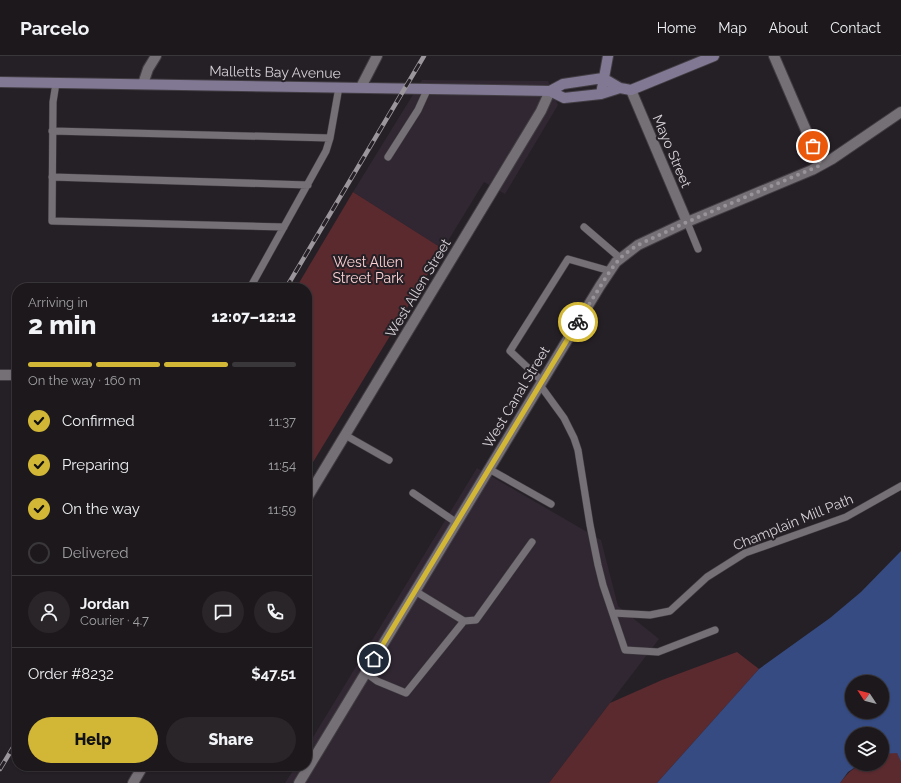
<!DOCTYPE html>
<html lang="en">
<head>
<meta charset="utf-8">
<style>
  :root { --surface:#1c181c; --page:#292529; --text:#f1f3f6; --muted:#a0a0a3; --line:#3a373b; --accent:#d2b736 }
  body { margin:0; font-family:Raleway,sans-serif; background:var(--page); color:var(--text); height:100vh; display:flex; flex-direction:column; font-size:15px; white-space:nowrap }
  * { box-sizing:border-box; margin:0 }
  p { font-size:13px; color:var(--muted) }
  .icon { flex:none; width:22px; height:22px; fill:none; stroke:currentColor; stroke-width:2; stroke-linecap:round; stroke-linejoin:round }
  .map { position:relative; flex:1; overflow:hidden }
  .side { position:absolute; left:12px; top:227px; width:300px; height:488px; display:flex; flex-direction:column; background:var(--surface); border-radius:16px; box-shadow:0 1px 3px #0004,0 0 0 1px var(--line) }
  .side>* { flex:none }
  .needle { width:26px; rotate:306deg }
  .fabs { position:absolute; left:845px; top:619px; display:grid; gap:8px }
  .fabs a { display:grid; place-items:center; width:44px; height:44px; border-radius:50%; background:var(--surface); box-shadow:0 1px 3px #0004,0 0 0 1px var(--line); font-size:20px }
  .pin { position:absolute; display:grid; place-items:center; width:34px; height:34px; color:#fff; margin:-17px; border:2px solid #fff; border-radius:50%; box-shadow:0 1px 4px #0007 }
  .courier { position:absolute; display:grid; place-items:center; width:40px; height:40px; margin:-20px; border:3px solid #d2b736; border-radius:50%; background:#fff; color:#222; box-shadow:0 1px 5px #0007 }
  .head em { font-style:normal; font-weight:800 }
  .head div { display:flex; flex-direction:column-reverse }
  .head { display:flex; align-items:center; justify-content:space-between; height:68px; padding:0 16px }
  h1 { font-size:26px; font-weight:800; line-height:30px }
  .bar { display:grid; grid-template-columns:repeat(4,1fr); gap:6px 4px; align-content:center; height:48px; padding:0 16px }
  .bar i { height:5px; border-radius:3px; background:var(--line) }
  .bar .selected { background:var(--accent) }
  .bar p { grid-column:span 4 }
  .line { display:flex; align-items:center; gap:10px; padding:0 16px; border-top:1px solid var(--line) }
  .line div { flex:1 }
  .round { display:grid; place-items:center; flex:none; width:42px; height:42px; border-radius:21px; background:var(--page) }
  ol { padding:0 16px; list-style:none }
  li { display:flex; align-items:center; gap:12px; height:44px }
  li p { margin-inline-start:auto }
  li .icon { padding:4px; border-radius:50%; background:var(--accent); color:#111; stroke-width:4 }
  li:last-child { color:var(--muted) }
  li i { width:22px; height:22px; border:2px solid var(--line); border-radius:50% }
  .cta { display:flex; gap:8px; margin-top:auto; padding:8px 16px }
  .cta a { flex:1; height:46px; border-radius:24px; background:var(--accent); color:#111; font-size:16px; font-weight:800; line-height:46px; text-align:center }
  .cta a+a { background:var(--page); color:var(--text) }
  header { display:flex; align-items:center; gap:24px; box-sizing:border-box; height:56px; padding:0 20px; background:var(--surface); border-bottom:1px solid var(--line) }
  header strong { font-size:19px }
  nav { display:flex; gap:22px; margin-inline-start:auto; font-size:14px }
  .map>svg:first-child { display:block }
  .built { fill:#302732 }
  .green { fill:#5a2a2f }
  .water { fill:#354b82; fill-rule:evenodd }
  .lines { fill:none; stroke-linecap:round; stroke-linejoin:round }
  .lane-casing { stroke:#423d43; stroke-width:8 }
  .street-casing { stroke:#423d43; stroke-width:12 }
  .secondary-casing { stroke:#423d43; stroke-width:12 }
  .lane { stroke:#756f76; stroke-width:7 }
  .street { stroke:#756f76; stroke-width:10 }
  .secondary { stroke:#817894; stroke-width:10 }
  .rail-casing { stroke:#9a969b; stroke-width:4.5 }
  .rail { stroke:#252026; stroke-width:3; stroke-dasharray:9; stroke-linecap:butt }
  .done { stroke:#979398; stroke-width:4; stroke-dasharray:0 7.2 }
  .route { stroke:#d2b736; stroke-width:5 }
  .labels { text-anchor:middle; stroke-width:4; stroke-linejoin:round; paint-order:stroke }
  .street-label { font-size:14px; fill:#d5d1d6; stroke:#252026 }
  .park-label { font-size:14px; fill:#fed1d3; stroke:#252026 }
</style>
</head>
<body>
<header>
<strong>Parcelo</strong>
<nav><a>Home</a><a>Map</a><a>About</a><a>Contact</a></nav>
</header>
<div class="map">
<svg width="901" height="727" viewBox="0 0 901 727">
  <rect width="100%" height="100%" fill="#252026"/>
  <!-- built -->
  <path class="built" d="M422,24L548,25L558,49L505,138L484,126L443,193L353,136Z
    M477,412L601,484L618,550L659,583L549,727H285L296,710H307V691Z"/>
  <!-- green -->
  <path class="green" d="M353,136L443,193L307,416V232H296Z
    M737,596L759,613L657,727H549L610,647L662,624Z
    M897,696L901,706V727H840C855,708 859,708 882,708V698Z"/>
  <!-- water -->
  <path class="water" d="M901,495V706L897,697L882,698V678H852V708H860L848,716L840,727H657L759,613L830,562L861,536ZM852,626H882V656H852Z"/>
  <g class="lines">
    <defs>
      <path id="lane" d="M56,27L53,46L52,165L284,171
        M52,75L330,82
        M388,101L418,54L428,32
        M52,121L308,129
        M687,166L698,193
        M584,171L620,202
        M250,232L326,95L330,82L339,31
        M542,325L510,295L568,203L610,215
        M540,329L564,362L574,382L578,394L590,469L598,509L603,529L625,594L658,596L715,574
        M345,379L389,404
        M489,413L551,448
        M413,437L457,467
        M613,557L650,559L670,555L707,521L745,497L846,461L901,430
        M464,565L476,564L532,486
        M366,617L377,625L406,637L464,565L415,535"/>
      <path id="street" d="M774,0L821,109
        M143,28L148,13L156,0
        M361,31L377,0
        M631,34L687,166
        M0,319H17
        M307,442L541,55L550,35
        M133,727L143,710
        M299,727L600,230L616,206L638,189L687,166L812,114L832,103L901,56"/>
      <path id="secondary" d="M0,26L550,35L564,42L601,38L620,32
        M550,35L563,28L603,22L620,32L631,34L714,0
        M601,38L608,0"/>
    </defs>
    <!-- lane casing -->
    <use href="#lane" class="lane-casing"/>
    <!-- street casing -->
    <use href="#street" class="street-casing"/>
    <!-- secondary casing -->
    <use href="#secondary" class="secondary-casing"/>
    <!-- lane -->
    <use href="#lane" class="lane"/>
    <!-- street -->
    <use href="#street" class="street"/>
    <!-- secondary -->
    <use href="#secondary" class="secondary"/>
    <defs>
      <path id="rail" d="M286,232L424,0
        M0,713L17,685"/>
    </defs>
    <!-- rail casing -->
    <use href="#rail" class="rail-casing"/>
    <!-- rail -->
    <use href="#rail" class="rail"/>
  </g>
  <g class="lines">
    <!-- done -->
    <path class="done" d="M578,266L610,215L620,202L630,194L638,189L687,166L821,109L813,90"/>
    <!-- route -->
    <path class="route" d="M374,603L578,266"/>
  </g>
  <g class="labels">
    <!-- street labels -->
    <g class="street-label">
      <text transform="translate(275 16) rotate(1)" y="5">Malletts Bay Avenue</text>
      <text transform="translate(672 95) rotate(67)" y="5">Mayo Street</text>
      <text transform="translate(418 232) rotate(-59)" y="5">West Allen Street</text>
      <text transform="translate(516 341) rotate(-59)" y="5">West Canal Street</text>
      <text transform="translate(793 466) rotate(-22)" y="5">Champlain Mill Path</text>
    </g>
    <!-- park labels -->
    <g class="park-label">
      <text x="368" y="211">West Allen<tspan x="368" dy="16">Street Park</tspan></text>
    </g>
  </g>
</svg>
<div class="fabs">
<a><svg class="needle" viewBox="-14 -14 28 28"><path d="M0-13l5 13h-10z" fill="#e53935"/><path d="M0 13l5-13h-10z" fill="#a0a0a3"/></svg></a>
<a><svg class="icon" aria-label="layers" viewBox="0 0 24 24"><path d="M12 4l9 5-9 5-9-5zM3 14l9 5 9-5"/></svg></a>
</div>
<div class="pin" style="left:813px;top:90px;background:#ea580c"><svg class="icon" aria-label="bag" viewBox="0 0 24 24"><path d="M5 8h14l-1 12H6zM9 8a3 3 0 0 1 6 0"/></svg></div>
<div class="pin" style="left:374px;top:603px;background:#1f2937"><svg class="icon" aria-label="home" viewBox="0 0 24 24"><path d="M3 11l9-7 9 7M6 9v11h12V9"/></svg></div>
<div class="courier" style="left:578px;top:266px"><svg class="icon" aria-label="bike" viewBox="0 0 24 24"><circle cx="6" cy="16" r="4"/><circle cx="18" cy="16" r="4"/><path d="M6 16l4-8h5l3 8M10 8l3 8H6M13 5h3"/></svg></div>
<section class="side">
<div class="head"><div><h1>2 min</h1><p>Arriving in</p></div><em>12:07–12:12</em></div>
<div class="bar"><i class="selected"></i><i class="selected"></i><i class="selected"></i><i></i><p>On the way · 160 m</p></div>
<ol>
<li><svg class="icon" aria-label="check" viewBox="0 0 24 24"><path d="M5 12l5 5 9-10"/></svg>Confirmed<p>11:37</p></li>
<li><svg class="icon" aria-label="check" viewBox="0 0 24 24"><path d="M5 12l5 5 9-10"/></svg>Preparing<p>11:54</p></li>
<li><svg class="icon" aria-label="check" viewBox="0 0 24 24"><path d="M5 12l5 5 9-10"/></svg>On the way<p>11:59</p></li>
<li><i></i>Delivered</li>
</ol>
<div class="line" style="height:72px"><a class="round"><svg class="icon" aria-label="person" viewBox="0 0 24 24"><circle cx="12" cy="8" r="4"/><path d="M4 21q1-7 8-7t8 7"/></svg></a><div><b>Jordan</b><p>Courier · 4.7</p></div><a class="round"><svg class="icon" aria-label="chat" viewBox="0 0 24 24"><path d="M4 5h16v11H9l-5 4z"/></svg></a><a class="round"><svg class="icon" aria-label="phone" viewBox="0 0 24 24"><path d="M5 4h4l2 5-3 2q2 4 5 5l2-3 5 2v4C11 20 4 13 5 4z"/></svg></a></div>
<div class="line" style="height:52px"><div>Order #8232</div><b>$47.51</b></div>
<div class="cta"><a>Help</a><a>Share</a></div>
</section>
</div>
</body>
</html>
